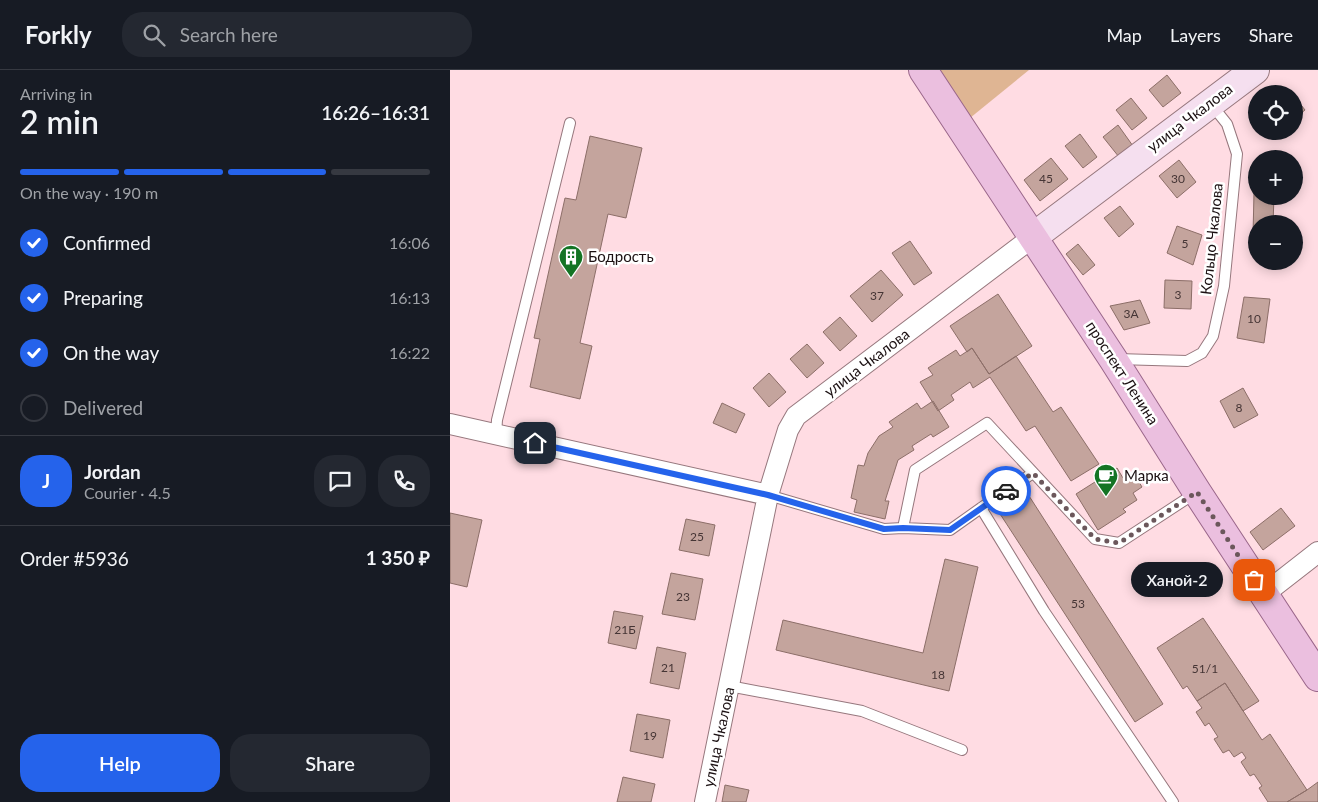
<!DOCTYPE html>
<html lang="en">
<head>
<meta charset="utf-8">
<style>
  :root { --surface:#171b24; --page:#242831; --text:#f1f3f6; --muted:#9ea1a6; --line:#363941; --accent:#2563eb }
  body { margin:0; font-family:Lato,sans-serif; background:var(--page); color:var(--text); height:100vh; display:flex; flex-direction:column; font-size:19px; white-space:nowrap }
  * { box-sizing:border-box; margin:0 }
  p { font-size:16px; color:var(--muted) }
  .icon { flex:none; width:28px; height:28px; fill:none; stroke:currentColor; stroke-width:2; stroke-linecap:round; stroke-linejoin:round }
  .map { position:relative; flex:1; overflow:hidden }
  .panel { display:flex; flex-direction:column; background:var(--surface); width:450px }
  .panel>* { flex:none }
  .fabs { position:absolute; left:798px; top:15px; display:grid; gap:10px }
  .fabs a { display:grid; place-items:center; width:55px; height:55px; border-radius:50%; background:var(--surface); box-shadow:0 2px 12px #0003; font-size:25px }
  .pin { position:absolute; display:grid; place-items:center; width:42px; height:42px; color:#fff; margin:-21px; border-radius:10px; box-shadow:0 2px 8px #0006 }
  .courier { position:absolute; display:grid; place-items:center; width:50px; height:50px; margin:-25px; border:4px solid #2563eb; border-radius:50%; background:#fff; color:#222; box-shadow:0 1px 6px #0007 }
  .bubble { position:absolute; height:35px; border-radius:18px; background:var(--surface); box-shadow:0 2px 12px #0003; font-size:16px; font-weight:600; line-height:35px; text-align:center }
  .summary em { font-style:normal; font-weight:600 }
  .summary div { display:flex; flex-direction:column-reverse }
  .summary { display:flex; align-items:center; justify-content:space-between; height:85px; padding:0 20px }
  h1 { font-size:32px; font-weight:600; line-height:38px }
  .bar { display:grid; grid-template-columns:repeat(4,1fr); gap:8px 5px; align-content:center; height:60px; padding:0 20px }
  .bar i { height:6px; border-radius:4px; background:var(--line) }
  .bar .current { background:var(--accent) }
  .bar p { grid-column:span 4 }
  .line { display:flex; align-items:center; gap:12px; padding:0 20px; border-top:1px solid var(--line) }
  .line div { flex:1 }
  .round { display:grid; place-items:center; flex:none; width:52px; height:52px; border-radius:20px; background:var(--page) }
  ol { padding:0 20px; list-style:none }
  li { display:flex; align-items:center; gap:15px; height:55px }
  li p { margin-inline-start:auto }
  li .icon { padding:5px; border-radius:50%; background:var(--accent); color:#fff; stroke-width:4 }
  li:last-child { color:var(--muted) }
  li i { width:28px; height:28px; border:2px solid var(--line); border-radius:50% }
  .action { display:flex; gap:10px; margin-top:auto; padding:10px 20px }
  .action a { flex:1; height:58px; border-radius:20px; background:var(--accent); color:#fff; font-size:20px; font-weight:600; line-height:58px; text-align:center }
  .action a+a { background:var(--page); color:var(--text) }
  header { display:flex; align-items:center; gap:30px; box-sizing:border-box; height:70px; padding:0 25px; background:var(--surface); border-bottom:1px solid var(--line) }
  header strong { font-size:24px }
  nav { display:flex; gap:28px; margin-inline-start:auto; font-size:18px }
  .search { width:350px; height:45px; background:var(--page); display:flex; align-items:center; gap:12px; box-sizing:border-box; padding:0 18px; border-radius:20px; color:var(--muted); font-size:19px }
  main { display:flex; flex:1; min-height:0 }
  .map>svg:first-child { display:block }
  .green { fill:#dfb593 }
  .building { fill:#c4a49d; stroke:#8c6e68 }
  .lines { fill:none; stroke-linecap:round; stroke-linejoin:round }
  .lane-casing { stroke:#96777d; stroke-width:12 }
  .street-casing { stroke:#96777d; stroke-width:22 }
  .secondary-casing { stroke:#96777d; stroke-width:30 }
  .primary-casing { stroke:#9a668a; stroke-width:30 }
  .lane { stroke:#fff; stroke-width:10 }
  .street { stroke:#fff; stroke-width:20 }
  .secondary { stroke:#f5dfef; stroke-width:28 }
  .primary { stroke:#ebbfdf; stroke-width:28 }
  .done { stroke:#6b575b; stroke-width:5; stroke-dasharray:0 9 }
  .route { stroke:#2563eb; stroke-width:6 }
  .labels { text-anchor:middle; stroke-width:5; stroke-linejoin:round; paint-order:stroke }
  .number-label { font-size:12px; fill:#453535 }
  .street-label { font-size:15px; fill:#1b1012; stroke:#fff }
  .poi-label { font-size:15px; fill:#1b1012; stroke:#fff; text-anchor:start }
</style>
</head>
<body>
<header>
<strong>Forkly</strong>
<div class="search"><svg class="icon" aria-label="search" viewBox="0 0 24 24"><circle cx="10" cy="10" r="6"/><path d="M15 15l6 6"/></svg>Search here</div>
<nav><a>Map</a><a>Layers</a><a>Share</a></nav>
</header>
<main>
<section class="panel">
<div class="summary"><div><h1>2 min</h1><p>Arriving in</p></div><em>16:26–16:31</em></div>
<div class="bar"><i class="current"></i><i class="current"></i><i class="current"></i><i></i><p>On the way · 190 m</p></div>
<ol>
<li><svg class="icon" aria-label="check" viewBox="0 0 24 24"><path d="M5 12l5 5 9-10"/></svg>Confirmed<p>16:06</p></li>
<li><svg class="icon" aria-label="check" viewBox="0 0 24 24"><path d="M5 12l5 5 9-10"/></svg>Preparing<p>16:13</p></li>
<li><svg class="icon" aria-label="check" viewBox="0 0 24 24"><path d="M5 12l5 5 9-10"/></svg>On the way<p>16:22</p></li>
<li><i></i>Delivered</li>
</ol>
<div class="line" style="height:90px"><b class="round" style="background:var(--accent);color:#fff">J</b><div><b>Jordan</b><p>Courier · 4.5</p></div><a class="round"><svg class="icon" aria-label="chat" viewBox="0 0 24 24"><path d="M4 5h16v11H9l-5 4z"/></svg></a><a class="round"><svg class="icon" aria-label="phone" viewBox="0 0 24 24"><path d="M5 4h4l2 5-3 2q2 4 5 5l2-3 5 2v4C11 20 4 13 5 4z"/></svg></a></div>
<div class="line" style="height:65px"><div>Order #5936</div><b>1 350 ₽</b></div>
<div class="action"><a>Help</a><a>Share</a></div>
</section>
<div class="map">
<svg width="868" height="732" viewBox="0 0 868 732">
  <rect width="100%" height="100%" fill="#ffdce3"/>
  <!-- green -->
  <path class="green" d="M490,0H579L520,48Z"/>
  <!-- building -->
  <path class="building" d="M717,5L731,23L713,37L699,20Z
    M844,26L855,40L844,49Z
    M681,28L697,48L682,60L666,40Z
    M668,55L683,76L669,87L653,67Z
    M630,64L647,87L633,98L615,76Z
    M140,66L192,78L176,148L158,144L130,273L142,276L130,329L80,317L90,269L84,268L115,128L126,130Z
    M601,88L618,109L590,131L574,110Z
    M729,90L746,112L727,128L709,106Z
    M804,123L806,126H824L823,154H806V165H803Z
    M670,136L684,154L669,167L654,148Z
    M727,156L752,165L743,195L717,183Z
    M460,171L482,203L464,215L442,183Z
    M628,174L645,195L633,205L616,184Z
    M431,200L453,225L422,252L400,226Z
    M715,210L742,211L741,239L714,238Z
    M548,224L582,276L539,304L522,278L517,282L500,256Z
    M794,227L820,229L814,273L787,268Z
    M690,230L700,253L674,260L660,236Z
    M390,247L407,266L390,281L373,262Z
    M357,274L374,293L357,308L340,289Z
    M522,278L539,304L566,286L603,342L611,337L649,394L621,411L585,356L576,361L540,307L523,318L520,312L501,325L504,330L488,341L470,312L483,305L478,298L506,280L510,286Z
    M319,303L336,322L319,337L303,318Z
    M793,318L808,345L784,358L770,331Z
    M483,331L499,357L483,367L481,364L462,376L464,380L448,390L435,431H439L435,449L404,442L407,430L401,428L408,395L414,396L418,383L429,366L443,357L439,352L467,333L471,339Z
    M272,333L295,344L286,363L263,353Z
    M667,398L673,408L683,402L692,417L683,423L687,430L673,439L676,442L648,460L626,424Z
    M572,415L713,634L685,652L543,433Z
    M831,438L845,456L813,480L800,462Z
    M0,443L32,450L17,517L0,513Z
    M236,449L265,455L259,486L229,480Z
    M495,489L528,497L499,621L326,580L333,550L473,583Z
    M221,503L253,509L245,550L212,544Z
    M164,541L193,546L186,579L158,573Z
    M753,548L809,631L793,641L775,613L747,631L737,616L733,619L707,578Z
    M207,577L236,583L229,619L200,613Z
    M775,613L812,670L820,664L857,720L837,732H818L809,718L812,716L804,704L800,706L791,692L796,688L792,682L784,687L779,680L773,683L764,669L768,667L759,653L755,656L746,642L752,638L747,631Z
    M187,644L220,650L213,688L180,681Z
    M173,707L205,714L201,732H167Z
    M868,712V732H837L857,720Z
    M275,715L299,720L296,732H272Z"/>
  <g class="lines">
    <defs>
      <path id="lane" d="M667,289L737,291L752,283L763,266L774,216L787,84L777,54L761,34
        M46,364L47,350L120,53
        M318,425L434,459L453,458L500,460L531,438L594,541L723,732
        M531,438L583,403
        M453,458L465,400L537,353L645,469L669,473L747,422
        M279,616L412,641L512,680"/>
      <path id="street" d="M0,354L318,425
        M823,517L868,482
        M255,732L318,425L338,360L346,346L583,167"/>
      <path id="secondary" d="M583,167L805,0"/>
      <path id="primary" d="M473,0L663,289L747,422L868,607"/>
    </defs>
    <!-- lane casing -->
    <use href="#lane" class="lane-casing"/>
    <!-- street casing -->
    <use href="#street" class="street-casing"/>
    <!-- secondary casing -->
    <use href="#secondary" class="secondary-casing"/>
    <!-- primary casing -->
    <use href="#primary" class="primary-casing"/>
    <!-- lane -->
    <use href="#lane" class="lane"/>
    <!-- street -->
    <use href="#street" class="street"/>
    <!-- secondary -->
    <use href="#secondary" class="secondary"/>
    <!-- primary -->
    <use href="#primary" class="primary"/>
  </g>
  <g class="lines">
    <!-- done -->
    <path class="done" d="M556,421L583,403L645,469L669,473L747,422L804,510"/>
    <!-- route -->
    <path class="route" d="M85,373L318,425L434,459L453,458L500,460L556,421"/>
  </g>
  <!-- icons -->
  <defs>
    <symbol id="building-pin" viewBox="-11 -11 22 30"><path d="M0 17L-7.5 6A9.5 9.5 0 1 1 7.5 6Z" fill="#147424" stroke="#fff"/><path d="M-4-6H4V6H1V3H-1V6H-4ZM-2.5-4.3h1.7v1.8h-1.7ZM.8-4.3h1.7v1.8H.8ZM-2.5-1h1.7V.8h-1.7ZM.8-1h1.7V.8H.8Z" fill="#fff"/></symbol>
    <symbol id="cafe-pin" viewBox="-11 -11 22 30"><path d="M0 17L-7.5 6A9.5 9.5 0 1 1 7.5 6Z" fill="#147424" stroke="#fff"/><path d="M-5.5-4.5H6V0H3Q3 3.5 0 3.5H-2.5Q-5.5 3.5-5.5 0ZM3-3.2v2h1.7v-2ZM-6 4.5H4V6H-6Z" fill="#fff"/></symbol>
  </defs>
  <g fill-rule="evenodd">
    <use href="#building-pin" x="107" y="173" width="28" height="38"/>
    <use href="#cafe-pin" x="642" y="392" width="28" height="38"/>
  </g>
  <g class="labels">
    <!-- number labels -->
    <g class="number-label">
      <text x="596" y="113">45</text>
      <text x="728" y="113">30</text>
      <text x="735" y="178">5</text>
      <text x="728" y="229">3</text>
      <text x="427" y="230">37</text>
      <text x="681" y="248">3А</text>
      <text x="804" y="253">10</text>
      <text x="789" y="342">8</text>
      <text x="247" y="471">25</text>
      <text x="233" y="531">23</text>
      <text x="628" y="538">53</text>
      <text x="175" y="564">21Б</text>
      <text x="218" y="602">21</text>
      <text x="755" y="603">51/1</text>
      <text x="488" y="609">18</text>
      <text x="200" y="670">19</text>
    </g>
    <!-- street labels -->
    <g class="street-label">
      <text transform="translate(740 48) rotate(-37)" y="5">улица Чкалова</text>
      <text transform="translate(762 169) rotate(-84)" y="5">Кольцо Чкалова</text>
      <text transform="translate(417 293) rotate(-37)" y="5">улица Чкалова</text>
      <text transform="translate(672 303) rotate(57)" y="5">проспект Ленина</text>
      <text transform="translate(269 667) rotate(-78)" y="5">улица Чкалова</text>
    </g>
    <!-- poi labels -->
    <g class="poi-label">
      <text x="138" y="192">Бодрость</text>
      <text x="674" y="411">Марка</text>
    </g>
  </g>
</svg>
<div class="fabs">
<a><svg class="icon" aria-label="locate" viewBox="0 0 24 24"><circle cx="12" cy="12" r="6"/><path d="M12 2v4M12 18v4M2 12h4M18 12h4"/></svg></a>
<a>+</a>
<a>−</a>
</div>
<div class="pin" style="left:804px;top:510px;background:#ea580c"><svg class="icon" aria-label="bag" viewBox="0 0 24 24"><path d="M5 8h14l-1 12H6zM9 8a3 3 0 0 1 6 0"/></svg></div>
<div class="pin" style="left:85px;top:373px;background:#1f2937"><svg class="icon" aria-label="home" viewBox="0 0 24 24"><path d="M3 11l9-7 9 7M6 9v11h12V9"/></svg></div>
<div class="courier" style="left:556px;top:421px"><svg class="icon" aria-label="car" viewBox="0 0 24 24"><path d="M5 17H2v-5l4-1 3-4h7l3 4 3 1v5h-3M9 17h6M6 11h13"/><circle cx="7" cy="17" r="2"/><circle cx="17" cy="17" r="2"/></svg></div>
<div class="bubble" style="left:681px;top:492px;width:92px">Ханой-2</div>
</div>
</main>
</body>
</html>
